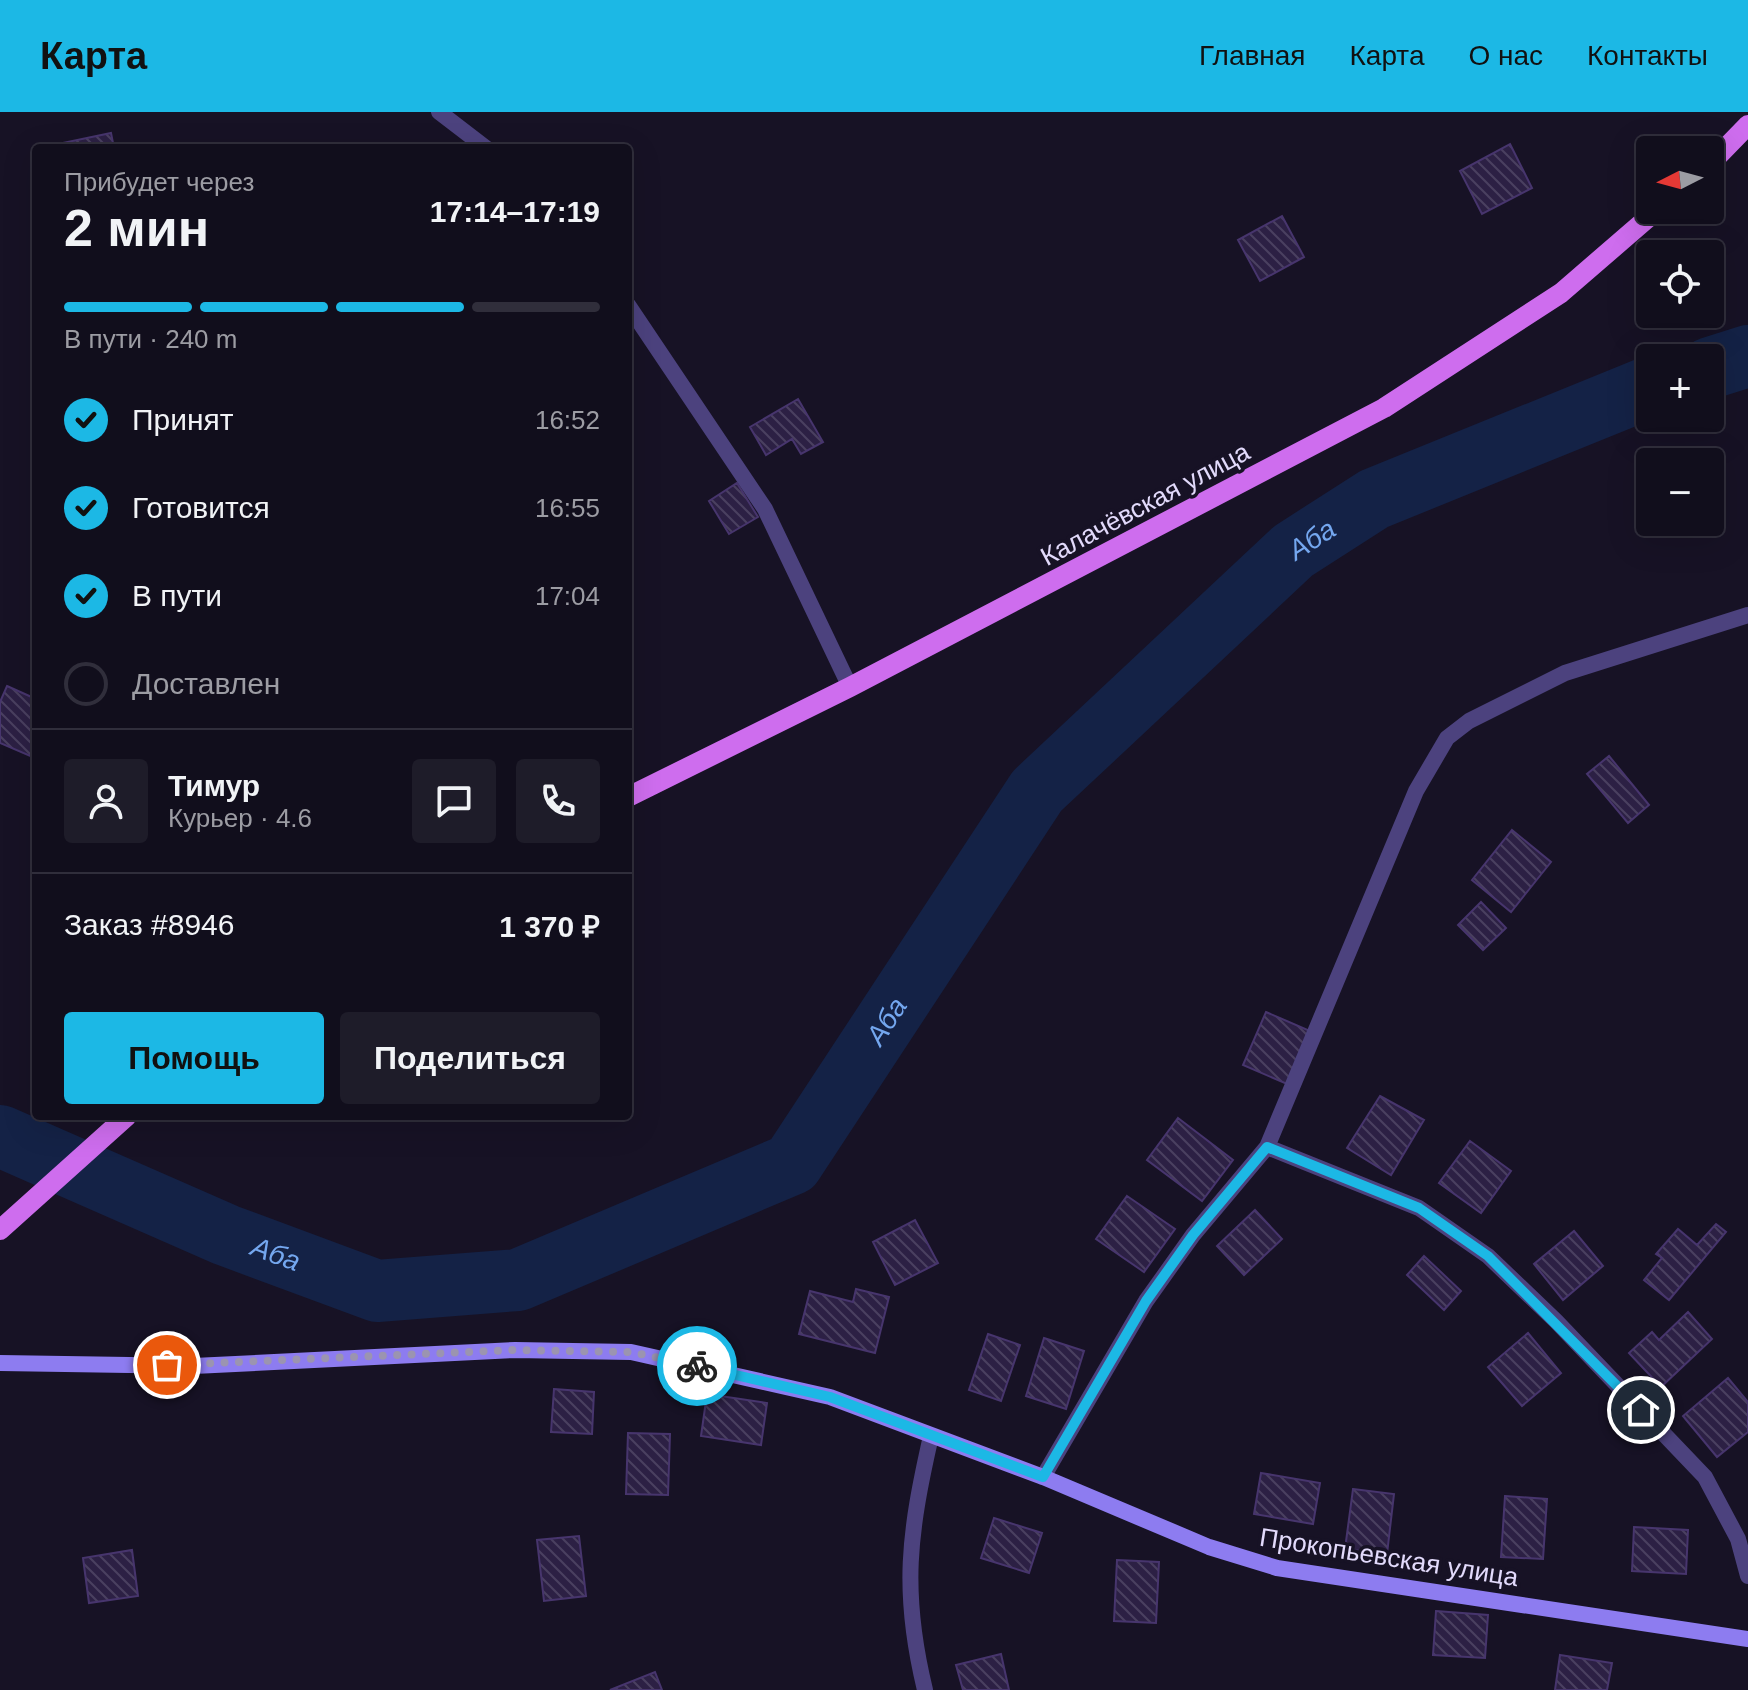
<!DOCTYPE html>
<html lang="ru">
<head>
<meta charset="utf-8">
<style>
  :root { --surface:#110e1c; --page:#1e1c29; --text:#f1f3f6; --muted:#9c9ca3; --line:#302e3b; --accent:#1cb8e5 }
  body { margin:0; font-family:Arial,sans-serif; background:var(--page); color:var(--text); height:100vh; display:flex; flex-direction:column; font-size:30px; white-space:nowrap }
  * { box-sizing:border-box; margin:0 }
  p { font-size:26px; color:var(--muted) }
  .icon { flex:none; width:44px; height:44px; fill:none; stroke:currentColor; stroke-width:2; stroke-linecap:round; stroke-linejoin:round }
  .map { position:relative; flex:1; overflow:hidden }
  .details { position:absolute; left:32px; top:32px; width:600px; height:976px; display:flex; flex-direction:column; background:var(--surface); border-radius:8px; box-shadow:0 8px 32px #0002,0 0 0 2px var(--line) }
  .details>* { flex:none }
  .needle { width:52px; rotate:264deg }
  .controls { position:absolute; left:1636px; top:24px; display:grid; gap:16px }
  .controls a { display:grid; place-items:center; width:88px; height:88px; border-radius:8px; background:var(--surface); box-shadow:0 8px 32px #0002,0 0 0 2px var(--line); font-size:40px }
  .pin { position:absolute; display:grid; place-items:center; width:68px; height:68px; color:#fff; margin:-34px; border:4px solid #fff; border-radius:50%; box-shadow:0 2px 8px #0007 }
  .courier { position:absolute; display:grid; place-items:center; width:80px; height:80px; margin:-40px; border:6px solid #1cb8e5; border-radius:50%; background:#fff; color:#222; box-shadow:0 2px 10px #0007 }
  .summary em { font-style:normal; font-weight:700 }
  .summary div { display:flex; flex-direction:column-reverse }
  .summary { display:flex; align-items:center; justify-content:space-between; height:136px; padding:0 32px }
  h1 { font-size:52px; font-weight:700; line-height:60px }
  .bar { display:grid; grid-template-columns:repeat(4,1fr); gap:12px 8px; align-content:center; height:96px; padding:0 32px }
  .bar i { height:10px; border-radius:6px; background:var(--line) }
  .bar .active { background:var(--accent) }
  .bar p { grid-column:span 4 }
  .line { display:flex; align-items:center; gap:20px; padding:0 32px; border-top:2px solid var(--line) }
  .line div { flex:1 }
  .round { display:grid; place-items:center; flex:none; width:84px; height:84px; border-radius:8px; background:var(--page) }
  ol { padding:0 32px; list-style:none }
  li { display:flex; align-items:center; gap:24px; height:88px }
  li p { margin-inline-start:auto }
  li .icon { padding:8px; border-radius:50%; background:var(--accent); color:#111; stroke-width:4 }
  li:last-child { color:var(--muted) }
  li i { width:44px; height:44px; border:4px solid var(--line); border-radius:50% }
  .primary-button { display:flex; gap:16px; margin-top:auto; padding:16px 32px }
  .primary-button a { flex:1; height:92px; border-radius:8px; background:var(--accent); color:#111; font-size:32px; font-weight:700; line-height:92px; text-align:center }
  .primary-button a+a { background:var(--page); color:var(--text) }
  header { display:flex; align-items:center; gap:48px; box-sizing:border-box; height:112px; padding:0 40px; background:var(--accent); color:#111 }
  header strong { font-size:38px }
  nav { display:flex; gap:44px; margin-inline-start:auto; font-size:28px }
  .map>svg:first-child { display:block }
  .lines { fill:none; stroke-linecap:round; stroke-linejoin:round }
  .river { stroke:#142246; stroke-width:62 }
  .building { fill:url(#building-back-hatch); stroke:#47356d; stroke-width:2 }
  .minor { stroke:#4c427e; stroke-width:16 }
  .secondary { stroke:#8d7cf0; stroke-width:16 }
  .primary { stroke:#ce6dee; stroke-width:20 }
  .done { stroke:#9b94b0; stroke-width:8; stroke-dasharray:0 14.4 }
  .route { stroke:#1cb8e5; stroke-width:10 }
  .labels { text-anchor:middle; stroke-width:7; stroke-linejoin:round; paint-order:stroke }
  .street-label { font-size:26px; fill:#e2dafb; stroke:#171225 }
  .water-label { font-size:28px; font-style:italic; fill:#74a7ef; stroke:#171225 }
</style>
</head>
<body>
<header>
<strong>Карта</strong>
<nav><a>Главная</a><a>Карта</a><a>О нас</a><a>Контакты</a></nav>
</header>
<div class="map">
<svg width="1748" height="1578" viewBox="0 0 1748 1578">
  <defs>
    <pattern id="building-back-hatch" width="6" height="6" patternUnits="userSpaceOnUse" patternTransform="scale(2)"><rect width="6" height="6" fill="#2c2044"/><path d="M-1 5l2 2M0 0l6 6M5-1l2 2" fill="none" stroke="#4a4060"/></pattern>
  </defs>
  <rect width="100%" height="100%" fill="#171225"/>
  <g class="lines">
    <!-- river -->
    <g class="river">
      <path d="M1710,256L1748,244"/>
      <path id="s1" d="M0,1024L226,1123L377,1179L518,1168L792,1052L1037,679L1293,439L1374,387L1650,275"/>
    </g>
  </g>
  <!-- building -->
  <path class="building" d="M111,21L114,36H59L58,32Z
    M1510,32L1532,76L1482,102L1460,59Z
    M1282,104L1304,145L1260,169L1238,128Z
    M798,287L823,330L801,342L792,327L766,343L750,315Z
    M737,371L758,405L729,422L709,389Z
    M7,574L36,587L35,646L0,631V590Z
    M1609,644L1649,693L1628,711L1587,662Z
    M1512,718L1551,750L1511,800L1472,768Z
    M1481,790L1506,816L1483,838L1458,813Z
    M1266,900L1310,919L1287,972L1243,953Z
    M1380,984L1424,1008L1391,1063L1347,1036Z
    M1178,1006L1233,1048L1202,1089L1147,1048Z
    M1470,1029L1511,1059L1481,1101L1439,1071Z
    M1127,1084L1175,1117L1144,1160L1096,1127Z
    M1255,1098L1282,1127L1244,1163L1217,1134Z
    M915,1108L938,1151L895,1173L873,1130Z
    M1716,1112L1726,1120L1669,1188L1644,1168L1662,1146L1656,1142L1678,1117L1697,1133Z
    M1574,1119L1603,1154L1563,1188L1534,1152Z
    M1424,1144L1461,1179L1444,1198L1407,1163Z
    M856,1177L889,1185L875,1241L799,1222L810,1179L853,1190Z
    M1688,1200L1712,1227L1661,1275L1629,1241L1652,1220L1659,1228Z
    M1528,1221L1561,1261L1522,1294L1488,1255Z
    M988,1222L1020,1233L1001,1289L969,1278Z
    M1044,1226L1084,1239L1066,1297L1026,1284Z
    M1728,1266L1748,1290V1320L1717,1345L1683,1304Z
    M554,1277L594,1280L592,1322L551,1320Z
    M707,1282L767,1291L761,1333L701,1324Z
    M628,1321L670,1322L668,1383L626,1382Z
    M1261,1361L1320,1371L1313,1412L1254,1402Z
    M1353,1377L1394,1382L1387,1442L1345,1437Z
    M1505,1384L1547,1387L1543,1447L1501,1445Z
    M994,1406L1042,1421L1029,1461L981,1446Z
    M1634,1415L1688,1418L1686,1462L1632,1459Z
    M579,1424L586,1484L544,1489L537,1428Z
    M132,1438L138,1484L89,1491L83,1446Z
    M1117,1448L1159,1450L1156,1511L1114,1509Z
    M1436,1499L1488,1503L1485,1546L1433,1543Z
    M1001,1542L1009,1578H963L956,1553Z
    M1560,1543L1612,1551L1607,1578H1555Z
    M655,1560L662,1578H610Z"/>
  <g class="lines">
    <!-- minor -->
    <path class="minor" d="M439,0L486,36
      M628,193L765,397L850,575
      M1267,1035L1419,1096L1488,1144L1556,1209L1705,1365L1738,1427L1748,1464
      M1043,1365L1146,1189L1193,1123L1267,1035L1416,679L1447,626L1469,609L1565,561L1748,503
      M925,1578C901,1479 909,1421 931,1324"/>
    <!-- secondary -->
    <path class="secondary" d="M0,1251L194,1254L515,1238L631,1240L830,1285L1043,1365L1209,1435L1277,1456L1748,1527"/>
    <!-- primary -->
    <path class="primary" d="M1710,52L1748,13
      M628,685L850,575L1384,296L1561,181L1657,98
      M0,1118L127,1004"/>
  </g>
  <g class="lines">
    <!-- done -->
    <path class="done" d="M167,1253L515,1238L631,1240L697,1254"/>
    <!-- route -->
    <path class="route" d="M697,1254L830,1285L1043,1365L1146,1189L1193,1123L1267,1035L1419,1096L1488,1144L1641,1298"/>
  </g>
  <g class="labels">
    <!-- street labels -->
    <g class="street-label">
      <text transform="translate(1145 392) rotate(-28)" y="9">Калачёвская улица</text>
      <text transform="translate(1389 1445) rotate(9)" y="9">Прокопьевская улица</text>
    </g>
    <!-- water labels -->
    <g class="water-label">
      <text dy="10" stroke="none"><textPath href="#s1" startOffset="1666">Аба</textPath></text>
      <text dy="10" stroke="none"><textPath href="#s1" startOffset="1018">Аба</textPath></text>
      <text dy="10" stroke="none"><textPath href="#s1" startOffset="300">Аба</textPath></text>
    </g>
  </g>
</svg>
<div class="controls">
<a><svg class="needle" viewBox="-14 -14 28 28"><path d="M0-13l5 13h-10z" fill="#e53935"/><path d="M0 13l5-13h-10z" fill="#9c9ca3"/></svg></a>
<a><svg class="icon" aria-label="locate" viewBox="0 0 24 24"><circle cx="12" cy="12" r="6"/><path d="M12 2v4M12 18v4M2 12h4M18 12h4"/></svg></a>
<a>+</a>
<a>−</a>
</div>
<div class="pin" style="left:167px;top:1253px;background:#ea580c"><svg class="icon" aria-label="bag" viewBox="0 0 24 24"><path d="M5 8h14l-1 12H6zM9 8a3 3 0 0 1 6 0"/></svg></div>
<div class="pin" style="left:1641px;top:1298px;background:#1f2937"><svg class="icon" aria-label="home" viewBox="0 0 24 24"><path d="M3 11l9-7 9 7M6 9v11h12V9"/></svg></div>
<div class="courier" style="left:697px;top:1254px"><svg class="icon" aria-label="bike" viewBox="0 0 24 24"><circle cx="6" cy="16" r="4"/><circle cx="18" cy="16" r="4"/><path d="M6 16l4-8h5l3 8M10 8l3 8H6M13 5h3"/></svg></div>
<section class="details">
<div class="summary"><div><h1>2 мин</h1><p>Прибудет через</p></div><em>17:14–17:19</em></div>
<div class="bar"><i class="active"></i><i class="active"></i><i class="active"></i><i></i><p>В пути · 240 m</p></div>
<ol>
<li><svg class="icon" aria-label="check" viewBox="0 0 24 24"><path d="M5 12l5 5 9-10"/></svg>Принят<p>16:52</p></li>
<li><svg class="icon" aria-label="check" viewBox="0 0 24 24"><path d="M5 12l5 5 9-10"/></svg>Готовится<p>16:55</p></li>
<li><svg class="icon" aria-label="check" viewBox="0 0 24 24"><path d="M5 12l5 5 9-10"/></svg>В пути<p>17:04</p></li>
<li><i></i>Доставлен</li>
</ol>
<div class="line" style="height:144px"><a class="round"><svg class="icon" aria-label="person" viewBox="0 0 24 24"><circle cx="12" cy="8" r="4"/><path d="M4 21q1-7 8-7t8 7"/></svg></a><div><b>Тимур</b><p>Курьер · 4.6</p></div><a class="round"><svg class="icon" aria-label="chat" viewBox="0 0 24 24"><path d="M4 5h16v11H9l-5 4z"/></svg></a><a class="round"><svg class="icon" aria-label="phone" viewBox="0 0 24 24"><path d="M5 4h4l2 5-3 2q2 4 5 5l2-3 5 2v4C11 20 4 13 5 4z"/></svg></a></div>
<div class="line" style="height:104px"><div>Заказ #8946</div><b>1 370 ₽</b></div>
<div class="primary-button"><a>Помощь</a><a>Поделиться</a></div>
</section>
</div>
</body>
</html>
